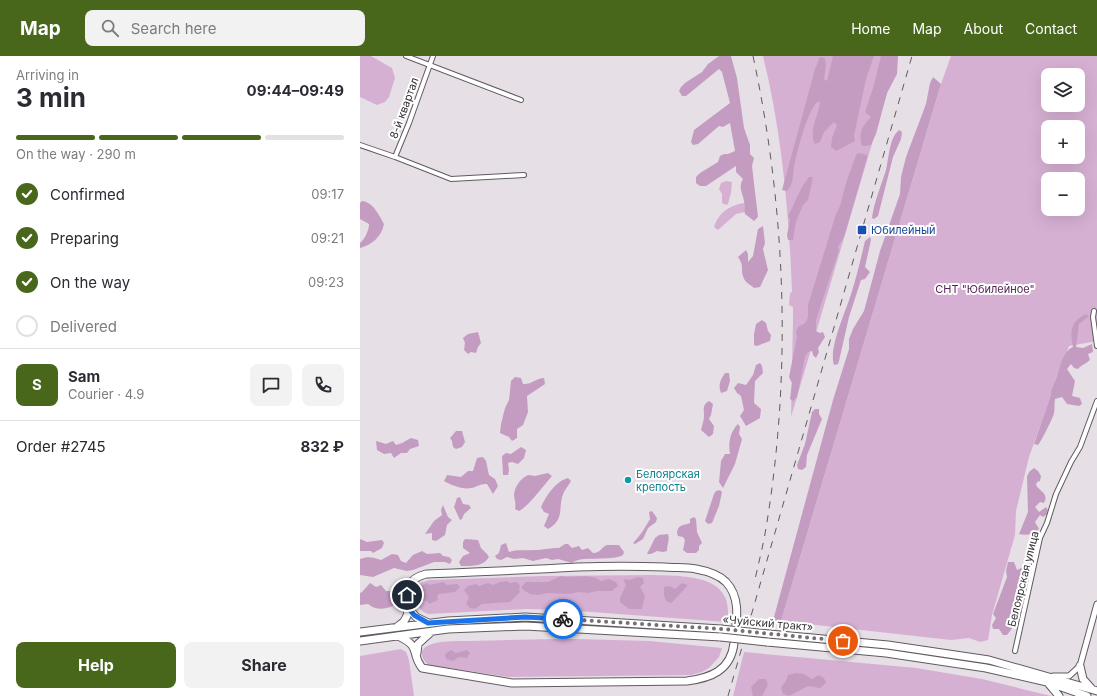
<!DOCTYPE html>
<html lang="en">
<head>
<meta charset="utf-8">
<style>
  :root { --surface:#fff; --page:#f2f2f3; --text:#2b2b33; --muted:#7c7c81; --line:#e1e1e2; --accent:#48671b }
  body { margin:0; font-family:Inter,sans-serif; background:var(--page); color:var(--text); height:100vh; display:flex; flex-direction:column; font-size:15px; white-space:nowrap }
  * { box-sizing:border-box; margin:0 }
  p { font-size:13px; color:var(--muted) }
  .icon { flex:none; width:22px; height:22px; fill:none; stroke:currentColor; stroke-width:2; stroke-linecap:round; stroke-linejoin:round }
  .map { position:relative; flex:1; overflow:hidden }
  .panel { display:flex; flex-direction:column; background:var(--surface); width:360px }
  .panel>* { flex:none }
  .fabs { position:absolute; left:681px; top:12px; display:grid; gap:8px }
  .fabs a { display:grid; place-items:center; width:44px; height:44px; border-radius:8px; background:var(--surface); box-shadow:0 4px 16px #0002; font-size:20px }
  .pin { position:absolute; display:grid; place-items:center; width:34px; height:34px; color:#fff; margin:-17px; border:2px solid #fff; border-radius:50%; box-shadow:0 1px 4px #0007 }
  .courier { position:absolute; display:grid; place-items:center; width:40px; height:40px; margin:-20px; border:3px solid #1a73e8; border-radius:50%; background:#fff; color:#222; box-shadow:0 1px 5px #0007 }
  .summary em { font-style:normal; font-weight:700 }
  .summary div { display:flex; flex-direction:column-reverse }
  .summary { display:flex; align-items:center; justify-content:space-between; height:68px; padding:0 16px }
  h1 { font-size:26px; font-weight:700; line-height:30px }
  .bar { display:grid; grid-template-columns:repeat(4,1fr); gap:6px 4px; align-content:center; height:48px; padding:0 16px }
  .bar i { height:5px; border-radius:3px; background:var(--line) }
  .bar .current { background:var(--accent) }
  .bar p { grid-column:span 4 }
  .line { display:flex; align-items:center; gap:10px; padding:0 16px; border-top:1px solid var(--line) }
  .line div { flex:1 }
  .round { display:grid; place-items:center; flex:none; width:42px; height:42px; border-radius:8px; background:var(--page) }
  ol { padding:0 16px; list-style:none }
  li { display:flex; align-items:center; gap:12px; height:44px }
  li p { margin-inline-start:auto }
  li .icon { padding:4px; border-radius:50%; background:var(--accent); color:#fff; stroke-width:4 }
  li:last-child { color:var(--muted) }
  li i { width:22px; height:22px; border:2px solid var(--line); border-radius:50% }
  .cta { display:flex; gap:8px; margin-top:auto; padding:8px 16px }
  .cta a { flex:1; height:46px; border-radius:8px; background:var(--accent); color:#fff; font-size:16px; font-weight:700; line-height:46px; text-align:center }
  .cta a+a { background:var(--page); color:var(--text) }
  header { display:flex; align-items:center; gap:24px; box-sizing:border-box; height:56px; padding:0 20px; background:var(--accent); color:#fff }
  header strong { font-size:19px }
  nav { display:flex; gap:22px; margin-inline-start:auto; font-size:14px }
  .search { width:280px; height:36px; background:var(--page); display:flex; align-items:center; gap:10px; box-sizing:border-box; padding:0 14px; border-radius:8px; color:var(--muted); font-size:15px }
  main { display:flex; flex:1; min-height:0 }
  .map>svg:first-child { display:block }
  .green { fill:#d6b0d3; fill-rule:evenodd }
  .forest { fill:#c49cc2 }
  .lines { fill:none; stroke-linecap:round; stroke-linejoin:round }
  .minor-casing { stroke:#615b61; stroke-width:6 }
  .tertiary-casing { stroke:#615b61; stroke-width:7 }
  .trunk-casing { stroke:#615b61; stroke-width:9 }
  .minor { stroke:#fff; stroke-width:4 }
  .tertiary { stroke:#fff; stroke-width:5 }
  .trunk { stroke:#fff; stroke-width:7 }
  .rail { stroke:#5e5b5e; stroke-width:1; stroke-dasharray:7 7; stroke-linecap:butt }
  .trunk-bridge-casing { stroke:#615b61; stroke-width:9; stroke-linecap:butt }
  .trunk-bridge { stroke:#fff; stroke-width:7 }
  .done { stroke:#736f73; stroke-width:4; stroke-dasharray:0 7.2 }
  .route { stroke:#1a73e8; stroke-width:5 }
  .transit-dot { fill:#1a4fb4; stroke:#fff; stroke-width:1.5 }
  .culture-dot { fill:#0f9aa8; stroke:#fff; stroke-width:1.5 }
  .labels { text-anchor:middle; stroke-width:4; stroke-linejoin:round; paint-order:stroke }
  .street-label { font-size:11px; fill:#353335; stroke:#fff }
  .transit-label { font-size:11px; fill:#164399; stroke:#fff; text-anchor:start }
  .park-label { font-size:11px; fill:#562555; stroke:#fff }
  .culture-label { font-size:11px; fill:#0d838f; stroke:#fff; text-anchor:start }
</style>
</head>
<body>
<header>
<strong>Map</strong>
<div class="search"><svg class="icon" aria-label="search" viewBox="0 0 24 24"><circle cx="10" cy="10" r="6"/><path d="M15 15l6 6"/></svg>Search here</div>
<nav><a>Home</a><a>Map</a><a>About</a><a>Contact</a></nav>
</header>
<main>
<section class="panel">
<div class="summary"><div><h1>3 min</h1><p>Arriving in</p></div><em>09:44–09:49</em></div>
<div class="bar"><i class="current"></i><i class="current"></i><i class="current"></i><i></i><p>On the way · 290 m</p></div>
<ol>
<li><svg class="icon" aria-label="check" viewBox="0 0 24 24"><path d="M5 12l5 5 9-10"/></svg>Confirmed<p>09:17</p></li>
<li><svg class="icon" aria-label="check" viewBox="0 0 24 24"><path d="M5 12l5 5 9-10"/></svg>Preparing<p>09:21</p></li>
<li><svg class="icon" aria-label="check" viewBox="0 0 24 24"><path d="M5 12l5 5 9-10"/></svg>On the way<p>09:23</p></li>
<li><i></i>Delivered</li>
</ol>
<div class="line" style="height:72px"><b class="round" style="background:var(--accent);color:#fff">S</b><div><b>Sam</b><p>Courier · 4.9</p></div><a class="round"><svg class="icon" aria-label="chat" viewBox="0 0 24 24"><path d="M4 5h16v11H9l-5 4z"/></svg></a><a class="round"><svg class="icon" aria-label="phone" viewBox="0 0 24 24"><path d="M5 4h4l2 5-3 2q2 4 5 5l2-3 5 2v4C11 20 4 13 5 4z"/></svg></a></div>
<div class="line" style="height:52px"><div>Order #2745</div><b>832 ₽</b></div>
<div class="cta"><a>Help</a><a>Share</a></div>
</section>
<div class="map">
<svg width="737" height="640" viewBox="0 0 737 640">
  <rect width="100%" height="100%" fill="#e6dfe6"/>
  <!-- green -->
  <path class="green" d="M0,0H11L32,12L35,22L29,41L25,46L17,49L0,41Z
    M403,0H538L431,361L433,266V251L429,249L430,237L432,236C429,157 422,77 403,0Z
    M591,0H737V285L709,290L669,401L656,455L655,479L632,559L628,584L620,586L609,582L591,584L421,565L581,28ZM688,19H718V49H688ZM688,71H718V101H688ZM688,123H718V153H688Z
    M366,125L372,126L371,137L368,148L366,149L362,147V138L359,133L361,127Z
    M384,147L385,156L376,158L358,174L354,171C358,157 370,149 384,147Z
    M292,519C325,520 376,518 367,566L204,554L167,553L68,558C55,554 48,534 61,527C63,525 67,525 70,524L183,520Z
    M216,583L290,585L362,592L359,601L349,612L342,616L331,619L148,621L69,609C62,604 58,595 67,590C79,584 98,585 110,585C146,584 181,583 216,583Z
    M41,593L46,596L49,604L54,640H0V600Z
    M384,596L556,612L622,623L691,640H373Z"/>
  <!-- forest -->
  <path class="forest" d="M359,0H371L377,22L384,72L390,89V98L394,102L392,110L398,161L394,165L385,158C384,153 385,146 383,141C381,134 379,130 383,123L376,116V110L346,130H340L336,127V121L340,117L358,106L360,100L364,98H368L375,95L370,67L363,71L359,70L338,88L333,89L331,86L334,74L370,47L362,16L359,13L326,40H322L319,35L321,31L325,27L342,16L348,8Z
    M473,0H514L506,23L494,80L495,85L476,95L471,91L472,82L477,69L474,66L464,76L460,86L455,88C448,74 459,60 460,45L456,47C446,61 439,89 435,106C432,116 435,127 427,135L422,134L455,13L460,1L465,2L466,10L464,23L467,25Z
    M521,0H538L537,18L527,37L516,78L511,89L506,90H502C498,76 502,71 511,61L505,56L514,29Z
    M573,21L581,28L421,565H415L414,561L473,344L489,293V283L493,273L504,255L520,195L540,138L541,121L546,101L566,48L570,27Z
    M539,74L542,76L541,83L533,101L518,160L514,163L512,162C514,146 521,130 526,114C529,102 529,82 539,74Z
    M498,97L507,99V102L484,181L478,191L479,194L456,264V275L460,277L463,276L465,281L458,292L459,296L456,302L453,299L452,295L448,296L445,301L437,341L433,345L430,343L432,327L429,321L437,281L436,275L439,270C450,267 448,259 448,249L476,158L480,150L486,127L496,99Z
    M449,121H453L448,144L443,149L436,166L433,184H428L427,179L430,164L428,160C435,147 440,132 449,121Z
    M2,145C13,146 19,159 24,168C22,180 12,189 0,192V187C5,183 9,174 9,168L0,163V147Z
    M403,170L405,187L403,193L408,214L400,231L394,232C391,229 384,226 383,220C380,211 385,212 378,201L386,194L388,198V206L393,200L398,173Z
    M510,181L511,184L505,211L510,216L505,223L501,224L489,261L479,305L478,308L474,309C468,292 487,253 492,235C497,219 501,202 505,185Z
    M726,258L729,260L719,268L716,291L723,292L732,288L733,296L728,298L730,304C726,308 721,309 718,313L714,312L711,308L707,313L715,325L712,340L720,342L722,348L719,350L707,348L702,341L695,343C694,348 695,352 694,357C693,362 681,386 678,389L674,388L691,339C691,332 695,327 697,321C700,311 703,295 713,291C710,275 710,266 726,258Z
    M402,264L406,267L408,275L411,279L410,285L397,290L394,289V278L396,268Z
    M118,276L121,287L118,291L116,297L111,296L108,298L104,294L105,287L103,282L108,278Z
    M400,307L402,310L403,317L395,325L394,347L401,353L400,362L386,370L380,360L384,354L381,340L377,337L374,332L378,327L386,329L393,319L396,309Z
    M365,317H369L370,325L367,335L361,337C358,329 360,324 365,317Z
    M155,321L161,322L163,328C171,329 176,322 184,322L185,328L167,340L168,356L163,369L157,373V382L152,385L149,381L140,377L141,368L145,352L149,344L151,325Z
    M349,345L353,348L351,359L349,363L354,370L353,378L349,381L341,374C342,369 344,365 344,360C344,353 342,349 349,345Z
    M455,353H459V358L462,363L447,399L446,411L442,414L438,413L437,409L445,388L452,356Z
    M378,368L380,371L379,378L382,383L375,408L363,432L359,426L361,405L365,398H370C368,387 370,376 378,368Z
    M96,375H102L105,386L102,391L96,393L93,391L92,385L90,382Z
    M51,382L58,384L59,390L50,393L47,397H41L34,402L31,397L24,398L17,394L16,385L26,388L33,385L36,389L42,387Z
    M161,391L166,394L164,402L158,408L152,406L148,407L149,414L148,419H143L142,400L146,397L151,398Z
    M123,401L126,405L129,419L135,423L138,430L133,438L127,428C121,428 120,429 115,431C105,435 93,430 84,425L87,419L101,421L108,415H113L117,402Z
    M674,412L678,415L681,420L680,425L677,426L676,429C680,436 689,437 684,447L680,446L675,451L679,456L686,451L688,454L687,458L683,461L680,459L675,466L679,473C674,478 666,480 659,478L668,456L667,420L670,415Z
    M188,417L192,420C184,429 169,450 159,455L155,453C156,448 155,445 154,440C154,431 161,422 168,419L175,420Z
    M208,422L211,425C209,429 206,432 204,436C197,451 206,463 188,473L184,470L189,458L184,456L181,451C186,440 196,425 208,422Z
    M360,434L362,436L359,450L352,467L348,468L345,465L354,438L356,435Z
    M100,441L103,448L109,449L111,452L104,458L102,463L100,464L94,451L97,442Z
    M83,449L88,461L92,464L87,469L85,479L76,485L72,484V477L65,478L74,465L82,459L81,454Z
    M292,455L297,462L296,466L288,472L283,483L275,488L273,487C280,480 285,472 290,463L289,456Z
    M334,461L336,463L337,476L342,487L339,490V494L336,497H327L323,494L325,484L323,481L318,480L317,477C318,468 323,470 330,467V463Z
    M308,478C310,484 307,488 307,495L303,496L297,495L291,498H287L295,482L299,479Z
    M0,483L7,486L22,484L24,487L22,492L13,497L11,495H0Z
    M105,483L118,484L121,492L127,498L129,501C123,511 111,510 101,510L99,506L103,500L110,497L103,492V486Z
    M146,487L149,496C158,493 165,495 174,494C183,494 189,492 199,492L205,488H208L212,492L219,490L222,494L228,492L233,497C241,497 241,491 247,489H259L264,496L263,499C250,506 220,499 212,507L198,503L192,504L186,502L173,505L163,502L154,503L147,501L141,504L137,503L135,500L139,497L141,489Z
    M62,495L67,498L80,497L83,500L89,501L92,504L90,508L85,506H74L53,514L47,515L34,512L13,521L0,519V503C8,500 13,501 21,504L32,498L38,499L41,505L46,507L53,499Z
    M648,506H654L657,514L663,511L669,518L666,525V528L656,541C664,549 659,553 656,562C653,570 653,572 647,579H643L639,573H633L632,569L636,562L633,558L647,521L646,515Z
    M201,520C214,523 230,516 241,525L249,523L256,526L258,530L252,535H237L228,537L218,536L210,538L188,537L178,539L170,538L162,533V530L166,526H188Z
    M278,521L283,522L284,527L280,531L285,540L282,553H269L260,546V542L266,529L264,525L265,523L270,524Z
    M147,525L150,527L156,526L160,529L159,534L160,536L150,546L122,548L115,553L110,552L106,548L109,541L104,534L108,530L116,528L119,530L128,527L133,529L140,526Z
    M83,526L87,529L97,528L100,531L95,536L79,538L77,540L78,544L69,548L67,545L58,544L56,540L59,531L67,527L70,529Z
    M10,527L16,531L21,529L26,535H30L35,539L36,544L33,550C23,554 16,554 8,548L0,549V537L2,536Z
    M322,527L328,529C327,530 313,546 311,547L306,545L304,539V531L310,530L315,533Z
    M91,594L96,597L107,594L110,597L107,602L99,601L93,605L86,603L85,598Z
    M436,617L444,618L452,623L459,619L464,622L466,627L460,632L448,630L429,640L423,638L421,631L426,625L428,619Z
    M399,623H406L408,629L402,640H393L391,631Z"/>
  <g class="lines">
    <defs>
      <path id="minor" d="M46,0L161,44
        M0,89L35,101L49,67L73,0
        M35,101L91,123L164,119
        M734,255L733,261L737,290
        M655,595L680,482L687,467L696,438L711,406L720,391L737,345"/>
      <path id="tertiary" d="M693,620H709L720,610L737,548"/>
      <path id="trunk" d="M47,550L56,561L68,567
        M37,571C39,569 43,567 44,565C57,549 33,527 66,518C116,516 167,514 218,511C247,510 276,510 305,511C315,512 326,511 336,513C347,515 358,518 366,526C382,543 376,567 374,587C371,615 350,622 327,625L152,627L62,612C50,596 62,591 38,580
        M0,576L88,565L165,561L361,573
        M409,578L528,589L629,604L737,635
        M0,585L88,573L165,570L361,581
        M407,586L526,597L626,612L687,626L727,640
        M57,597L58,588L70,577
        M720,610L723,623L731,632
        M689,628L699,640"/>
    </defs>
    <!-- minor casing -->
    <use href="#minor" class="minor-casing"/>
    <!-- tertiary casing -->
    <use href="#tertiary" class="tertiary-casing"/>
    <!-- trunk casing -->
    <use href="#trunk" class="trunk-casing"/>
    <!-- minor -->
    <use href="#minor" class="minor"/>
    <!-- tertiary -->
    <use href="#tertiary" class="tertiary"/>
    <!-- trunk -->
    <use href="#trunk" class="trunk"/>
    <!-- rail -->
    <path class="rail" d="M393,0C426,154 432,316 406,472C403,491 398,509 394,528
      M368,640L552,0"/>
    <defs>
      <path id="trunk-bridge" d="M361,573L409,578
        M361,581L407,586"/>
    </defs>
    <!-- trunk-bridge casing -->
    <use href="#trunk-bridge" class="trunk-bridge-casing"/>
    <!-- trunk-bridge -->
    <use href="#trunk-bridge" class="trunk-bridge"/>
  </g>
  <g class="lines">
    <!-- done -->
    <path class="done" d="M203,563L362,573L483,585"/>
    <!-- route -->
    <path class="route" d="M47,539V550L54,559L68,567L165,561L203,563"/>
  </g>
  <!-- markers -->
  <rect class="transit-dot" x="497" y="169" width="10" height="10" rx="2"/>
  <circle class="culture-dot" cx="268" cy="424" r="4"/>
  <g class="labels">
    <!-- street labels -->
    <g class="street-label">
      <text transform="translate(44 52) rotate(-70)" y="4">8-й квартал</text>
      <text transform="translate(663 523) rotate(-76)" y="4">Белоярская улица</text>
      <text transform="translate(408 567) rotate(5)" y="4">«Чуйский тракт»</text>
    </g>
    <!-- transit labels -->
    <g class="transit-label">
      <text x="511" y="178">Юбилейный</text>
    </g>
    <!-- park labels -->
    <g class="park-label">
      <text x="625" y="237">СНТ "Юбилейное"</text>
    </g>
    <!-- culture labels -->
    <g class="culture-label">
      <text x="276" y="422">Белоярская<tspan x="276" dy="13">крепость</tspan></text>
    </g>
  </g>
</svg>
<div class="fabs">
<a><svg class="icon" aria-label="layers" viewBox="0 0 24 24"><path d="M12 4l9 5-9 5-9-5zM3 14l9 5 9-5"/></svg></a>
<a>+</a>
<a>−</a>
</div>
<div class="pin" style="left:483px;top:585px;background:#ea580c"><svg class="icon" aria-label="bag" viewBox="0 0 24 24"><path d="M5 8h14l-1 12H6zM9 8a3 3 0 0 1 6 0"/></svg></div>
<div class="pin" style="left:47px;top:539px;background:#1f2937"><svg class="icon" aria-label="home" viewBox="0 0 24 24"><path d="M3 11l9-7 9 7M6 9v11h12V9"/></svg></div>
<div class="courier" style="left:203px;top:563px"><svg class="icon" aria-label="bike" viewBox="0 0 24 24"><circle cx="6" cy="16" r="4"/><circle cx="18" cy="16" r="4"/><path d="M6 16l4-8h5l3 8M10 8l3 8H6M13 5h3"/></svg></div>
</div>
</main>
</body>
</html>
